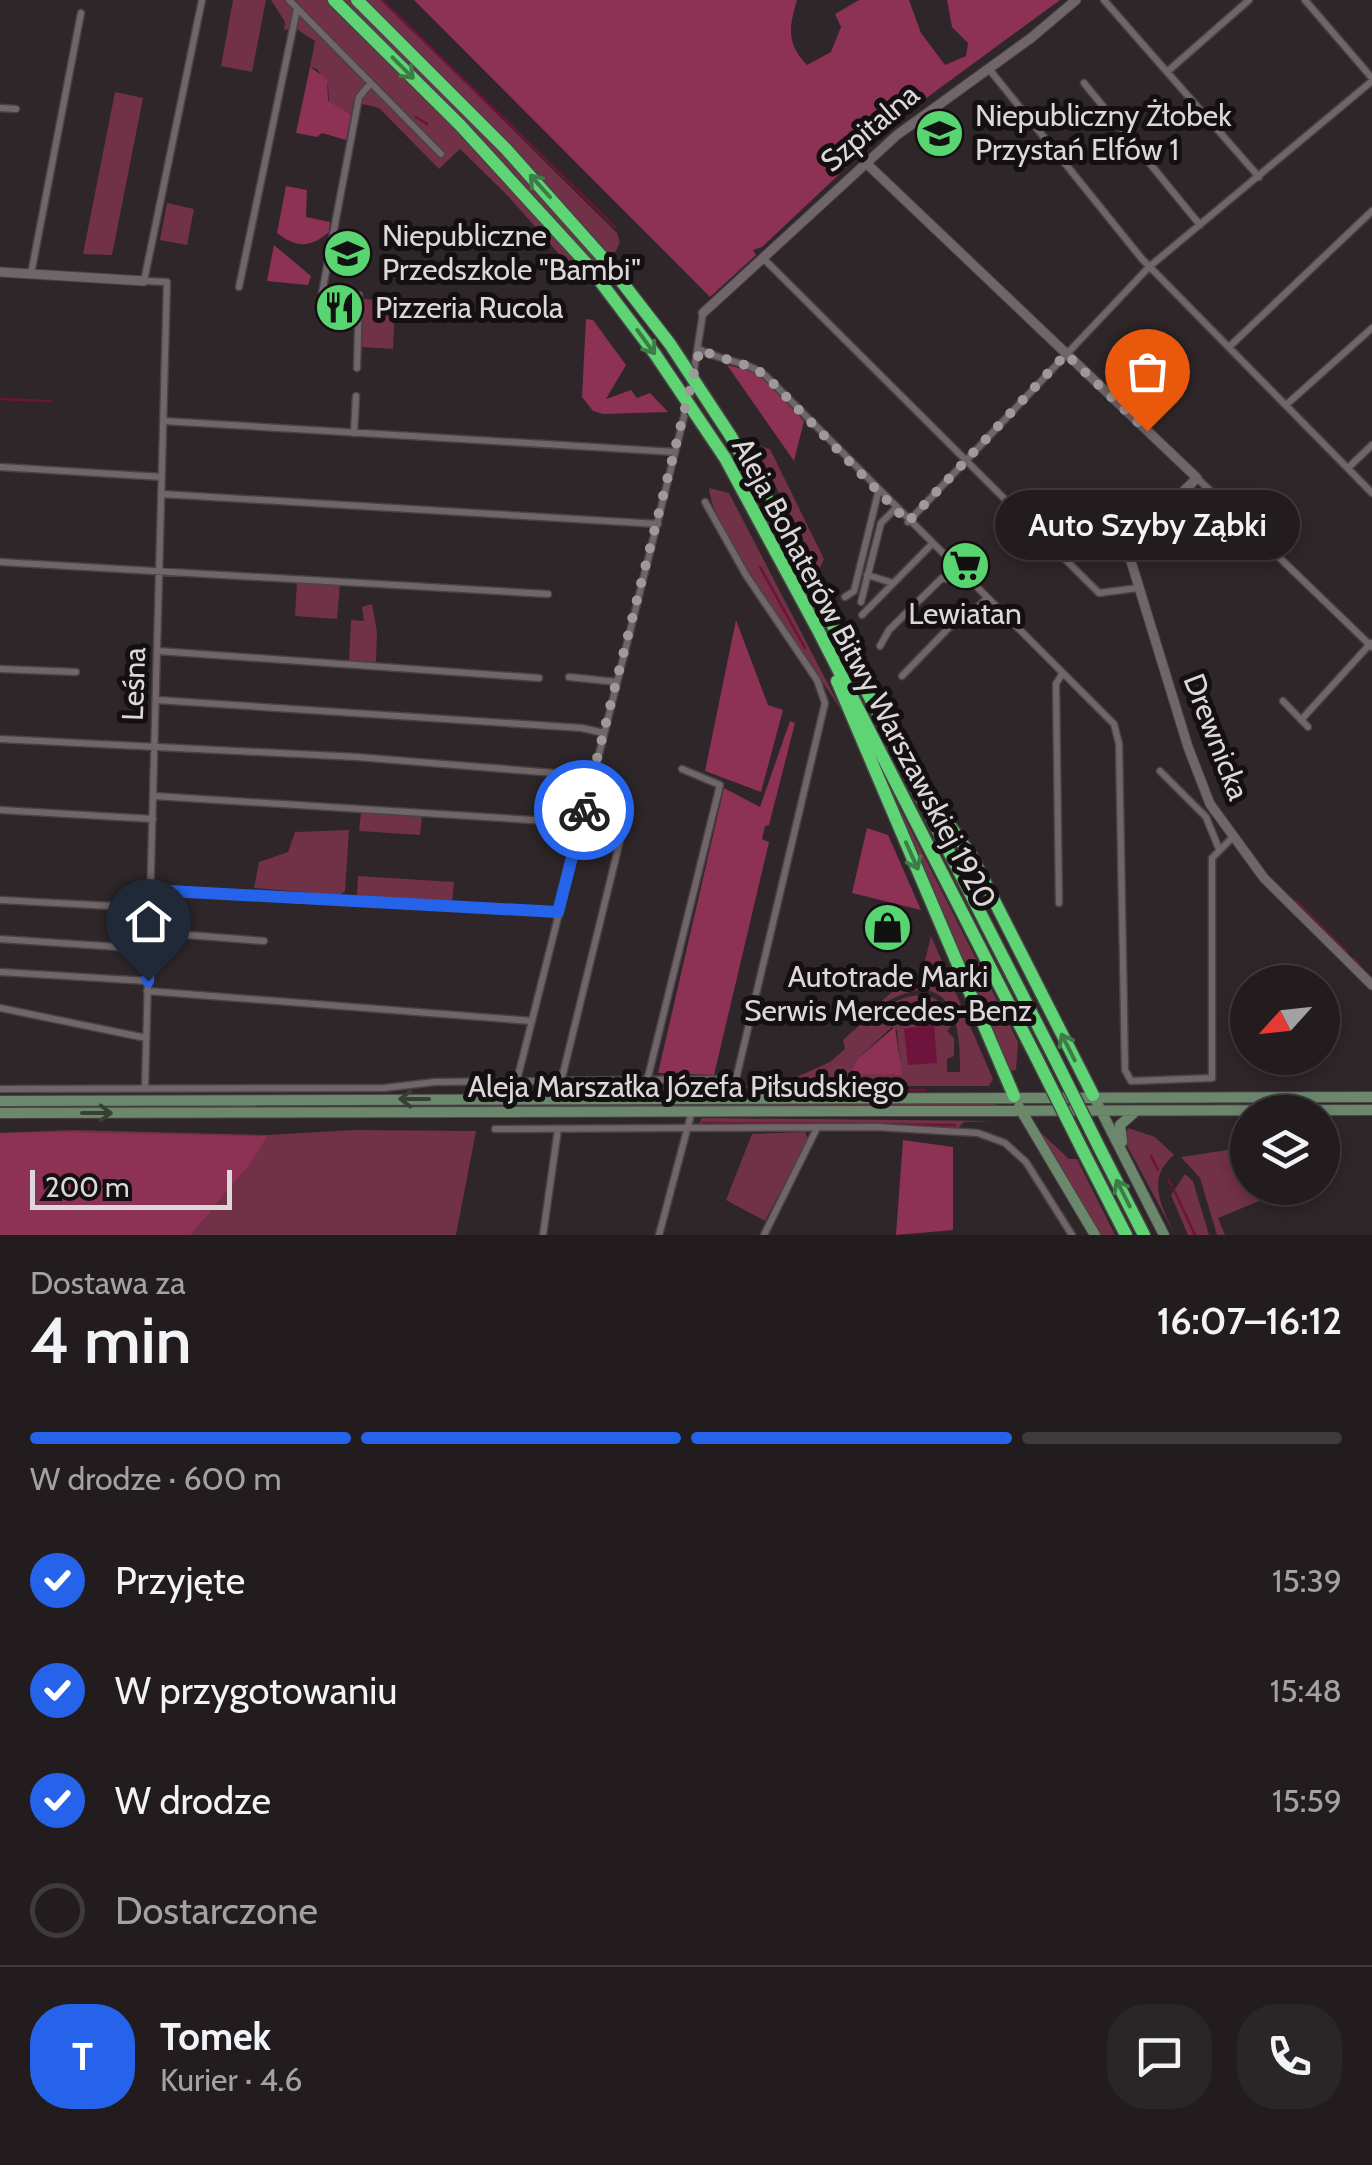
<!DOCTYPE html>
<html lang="pl">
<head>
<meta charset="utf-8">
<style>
  :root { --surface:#221c1e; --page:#2a2527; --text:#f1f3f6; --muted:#a2a1a4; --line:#3f3a3c; --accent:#2563eb }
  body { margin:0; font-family:Cabin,sans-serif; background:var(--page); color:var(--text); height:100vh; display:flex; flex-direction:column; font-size:38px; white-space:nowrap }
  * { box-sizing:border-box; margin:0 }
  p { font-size:32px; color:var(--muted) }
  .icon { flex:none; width:55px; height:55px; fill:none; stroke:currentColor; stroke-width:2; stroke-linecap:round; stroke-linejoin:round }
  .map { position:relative; height:1235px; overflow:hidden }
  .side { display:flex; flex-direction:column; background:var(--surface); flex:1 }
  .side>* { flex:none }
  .needle { width:65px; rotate:243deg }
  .controls { position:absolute; left:1230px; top:965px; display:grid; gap:20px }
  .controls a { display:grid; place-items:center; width:110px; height:110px; border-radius:50%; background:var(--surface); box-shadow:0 5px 15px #0003,0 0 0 2px var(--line); font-size:50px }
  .scale { position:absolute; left:30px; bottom:25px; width:202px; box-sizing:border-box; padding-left:10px; border:5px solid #dcd7d8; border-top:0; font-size:28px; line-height:35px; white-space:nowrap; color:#dcd7d8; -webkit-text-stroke:8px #141011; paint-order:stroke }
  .pin { position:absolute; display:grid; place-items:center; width:85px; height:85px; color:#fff; margin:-102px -42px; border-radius:50% 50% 50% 0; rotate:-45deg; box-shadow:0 0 10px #0007 }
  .pin .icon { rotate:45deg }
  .courier { position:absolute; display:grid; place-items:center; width:100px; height:100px; margin:-50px; border:8px solid #2563eb; border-radius:50%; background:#fff; color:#222; box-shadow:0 2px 12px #0007 }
  .bubble { position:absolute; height:70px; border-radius:35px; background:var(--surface); box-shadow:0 5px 15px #0003,0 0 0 2px var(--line); font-size:32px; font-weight:600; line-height:70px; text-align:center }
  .overview em { font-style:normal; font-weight:600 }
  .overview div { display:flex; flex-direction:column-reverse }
  .overview { display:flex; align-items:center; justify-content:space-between; height:170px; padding:0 30px }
  h1 { font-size:65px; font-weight:600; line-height:75px }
  .bar { display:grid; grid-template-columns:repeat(4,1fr); gap:15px 10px; align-content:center; height:120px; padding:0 30px }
  .bar i { height:12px; border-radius:8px; background:var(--line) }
  .bar .active { background:var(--accent) }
  .bar p { grid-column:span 4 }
  .line { display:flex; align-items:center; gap:25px; padding:0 30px; border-top:2px solid var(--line) }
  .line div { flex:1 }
  .round { display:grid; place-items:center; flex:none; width:105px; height:105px; border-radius:40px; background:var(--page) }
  ol { padding:0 30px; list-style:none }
  li { display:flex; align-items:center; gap:30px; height:110px }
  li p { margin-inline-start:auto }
  li .icon { padding:10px; border-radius:50%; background:var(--accent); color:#fff; stroke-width:4 }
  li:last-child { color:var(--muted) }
  li i { width:55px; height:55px; border:5px solid var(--line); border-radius:50% }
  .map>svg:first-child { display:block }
  .green { fill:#713147; fill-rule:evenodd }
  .forest { fill:#8d3255 }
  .water { fill:#6e133b }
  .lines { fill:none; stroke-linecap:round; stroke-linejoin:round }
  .stream { stroke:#6e133b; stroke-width:2.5 }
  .minor-casing { stroke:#494345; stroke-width:9 }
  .tertiary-casing { stroke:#494345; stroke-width:11 }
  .secondary-casing { stroke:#494345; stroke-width:12 }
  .motorway-casing { stroke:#494345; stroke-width:15 }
  .minor { stroke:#706669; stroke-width:6 }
  .tertiary { stroke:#706669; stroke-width:9 }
  .secondary { stroke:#6b876c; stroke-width:10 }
  .motorway { stroke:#5fd474; stroke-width:12 }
  .motorway-bridge-casing { stroke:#494345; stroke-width:15; stroke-linecap:butt }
  .motorway-bridge { stroke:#5fd474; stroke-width:12 }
  .oneway { stroke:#3d7c47 }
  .oneway2 { stroke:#374035 }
  .done { stroke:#9f999a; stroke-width:10; stroke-dasharray:0 18 }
  .route { stroke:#2563eb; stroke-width:12 }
  .labels { text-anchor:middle; stroke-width:10; stroke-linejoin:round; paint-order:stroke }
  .poi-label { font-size:30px; fill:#dcd7d8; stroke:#141011; text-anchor:start }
  .street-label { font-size:30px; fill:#dcd7d8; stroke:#141011 }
</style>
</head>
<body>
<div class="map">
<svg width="1372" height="1235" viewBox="0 0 1372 1235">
  <rect width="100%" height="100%" fill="#2e2628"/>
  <!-- green -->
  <path class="green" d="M233,0H266L252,72L221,66Z
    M271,0H382L617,233L620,242L616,251L581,279L508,196L460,149L439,169L379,108L354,102L351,115L329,103L328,86L317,69L310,67L315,41L295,28L284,30L285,22Z
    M115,92L143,98L112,255L83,254Z
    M167,203L194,209L187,245L160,240Z
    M363,299L395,301L393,349L362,347Z
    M748,443L770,449L824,559L819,570L879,689L761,458Z
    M709,488L729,493L842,711C810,660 714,541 709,488Z
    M297,581L340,584L337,619L295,616Z
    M372,604L377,632L376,663L349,662L351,620L364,621L362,607Z
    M873,755L1018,1042L1016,1070L1010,1071Z
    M361,813L422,817L420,835L359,831Z
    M349,830L345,891L340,895L254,888L259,862L288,852L295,832Z
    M358,876L454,882L452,903L357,896Z
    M931,936L993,1079L989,1086H883L805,1093L795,1085L779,1088L643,1089L779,1085L830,1062L845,1049L843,1040C872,1013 931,964 954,1023L947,1031L954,1038V1056L947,1059V1072H960C961,991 934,965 862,1018L900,985L920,981ZM892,1027L897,1030L901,1075L852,1071L857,1059Z
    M993,1101L996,1106L484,1108V1104Z
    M702,1118L997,1121L964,1122L958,1128L699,1124Z
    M1128,1128L1155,1137L1174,1155C1145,1179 1162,1207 1175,1235L1124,1140Z
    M1037,1129L1069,1159H1077L1115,1235H1100Z
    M72,1130L268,1135L352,1130L476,1131L456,1235H191L251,1163L266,1136L0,1133Z
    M805,1132L808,1139L765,1221L726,1200L752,1134Z
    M1247,1147L1248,1188L1288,1189L1218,1218L1225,1235H1217L1200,1178L1181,1157Z
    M1185,1174L1193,1181L1209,1235H1188L1171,1195Z"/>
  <!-- forest -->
  <path class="forest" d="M414,0H797C789,27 786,43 807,65L831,52L841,27L835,14L859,0H909L921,33L945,65L966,56L968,43L952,27L947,0H1060L899,118L762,247L753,250L756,255L710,297Z
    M310,67L327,79L328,101L351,115L346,140L322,133L317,137L296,133Z
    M286,186L307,190L306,217L330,222L329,232C311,248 296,248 277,233Z
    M274,245L311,276L308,285L267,281Z
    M586,319L593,320L626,365L606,399L631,390L637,398L650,393L668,412L603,414L593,411L582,397Z
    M727,365L758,373L804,421L794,461Z
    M736,620L768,705L783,710L761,792L705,771Z
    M790,721L795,723L769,825L765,826L762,839L769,842L714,1075L658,1073L724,788L760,807Z
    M867,828L888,835L921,910L852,893Z
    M895,1027L902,1075L857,1074L852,1070L857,1059Z
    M71,1132L95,1133L267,1136L251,1163L191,1235H0V1133Z
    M903,1140L953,1147V1230L896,1235Z"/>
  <!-- water -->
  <path class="water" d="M934,1024L937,1063L908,1065L904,1029Z"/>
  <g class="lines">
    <!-- stream -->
    <path class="stream" d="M382,0L615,227
      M416,117L427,124
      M0,399L50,401
      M760,567L805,648
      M1296,901L1346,951
      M1353,958L1360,965
      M872,1090H925
      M703,1123L955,1125
      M1151,1156L1158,1170
      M1168,1179L1172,1186
      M1174,1190L1195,1235"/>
    <defs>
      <path id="minor" d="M289,0L441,154
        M1104,0L1259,177
        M1305,0L1372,78
        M989,69L1142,259L1372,493
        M1168,71L1249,0
        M1084,83L1200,225
        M0,108L16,109
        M763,258L1099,593L1138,588
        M31,274L81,13
        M239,287L297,9
        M322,293L359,97L371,83
        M1229,347L1372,211
        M699,349C722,362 746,360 766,376L1114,724L1119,744L1125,1070L1131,1081L1212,1078V858L1232,838
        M357,368L359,295
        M1286,405L1372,328
        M164,421L675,452
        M354,433L356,396
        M0,467L162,477
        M1348,468L1372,445
        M1197,478L1372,647
        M161,494L658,524
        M908,522L1149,267L1372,81
        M0,562L548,594
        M867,575L893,583
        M845,597L854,591L878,493
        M861,602L881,523L895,509
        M862,615L931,545
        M880,646L889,630L942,578L948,579L957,571
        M158,651L539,678
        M0,669L76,672
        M902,676L967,609L975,610L986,599
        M569,677L617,682
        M157,700L582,728L604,733
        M1283,701L1308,727
        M1301,720L1371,643
        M0,739L357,757L592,776
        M1160,771L1206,817L1219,849
        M154,796L580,823
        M0,810L153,819
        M151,890L558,912
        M0,900L150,908
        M1059,903L1056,684L1062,674
        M150,932L264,941
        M0,939L149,949
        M0,972L148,981
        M147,991L532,1021
        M0,1008L146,1038
        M647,1081L720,785L682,769
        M516,1084L691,389L703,313
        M145,1087L167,282L144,281L202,0
        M0,1089L384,1088L435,1082L736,1079L825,703L817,680L746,575L705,502
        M557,1098L629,804
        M495,1129L876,1127L978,1133L1005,1143L1026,1162L1072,1235
        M543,1235L558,1129
        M659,1235L692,1111
        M764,1235L817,1128"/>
      <path id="tertiary" d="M865,162L1197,478L1138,536L1130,558L1188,747L1210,804L1264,878L1372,985
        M0,272L144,281
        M703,313L897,135L1031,38L1076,0"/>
      <path id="secondary" d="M1093,1095L1164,1235
        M0,1101L1372,1097
        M1019,1107L1095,1235
        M0,1113L1372,1110
        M1122,1142L1120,1125L1136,1111"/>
      <path id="motorway" d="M334,0L460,125L587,264
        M357,0L506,149L604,259
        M730,435L779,520L1054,1057
        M725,458L819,632L1036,1057
        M837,681L1014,1096
        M918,781L972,857L1093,1095
        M1083,1151L1126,1235
        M1101,1151L1144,1235"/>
    </defs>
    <!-- minor casing -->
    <use href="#minor" class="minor-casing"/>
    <!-- tertiary casing -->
    <use href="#tertiary" class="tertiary-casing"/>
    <!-- secondary casing -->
    <use href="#secondary" class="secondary-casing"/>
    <!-- motorway casing -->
    <use href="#motorway" class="motorway-casing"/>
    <!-- minor -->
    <use href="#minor" class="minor"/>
    <!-- tertiary -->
    <use href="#tertiary" class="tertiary"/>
    <!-- secondary -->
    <use href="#secondary" class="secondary"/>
    <!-- motorway -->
    <use href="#motorway" class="motorway"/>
    <defs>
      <path id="motorway-bridge" d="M604,259L670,344L730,435
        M587,264L655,354L725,458
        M1036,1057L1083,1151
        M1054,1057L1101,1151"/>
    </defs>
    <!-- motorway-bridge casing -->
    <use href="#motorway-bridge" class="motorway-bridge-casing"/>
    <!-- motorway-bridge -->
    <use href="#motorway-bridge" class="motorway-bridge"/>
  </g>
  <!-- one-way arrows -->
  <defs><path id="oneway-shaft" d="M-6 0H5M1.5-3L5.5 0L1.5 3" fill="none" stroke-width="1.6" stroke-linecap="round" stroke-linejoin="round" transform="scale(2.5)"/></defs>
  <g class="oneway">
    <use href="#oneway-shaft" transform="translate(403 68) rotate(45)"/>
    <use href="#oneway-shaft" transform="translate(540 186) rotate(-132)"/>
    <use href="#oneway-shaft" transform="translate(646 342) rotate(54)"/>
    <use href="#oneway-shaft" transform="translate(912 856) rotate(66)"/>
    <use href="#oneway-shaft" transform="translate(1068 1047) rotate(-117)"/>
    <use href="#oneway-shaft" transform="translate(1123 1193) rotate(-117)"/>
  </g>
  <g class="oneway2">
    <use href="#oneway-shaft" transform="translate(414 1099) rotate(180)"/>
    <use href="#oneway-shaft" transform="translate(97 1113)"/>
  </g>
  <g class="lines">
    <!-- done -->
    <path class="done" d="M584,810L700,349C722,361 746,361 766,376L908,522L1066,354L1147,431"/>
    <!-- route -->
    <path class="route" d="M148,981L151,890L558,912L584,810"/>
  </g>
  <!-- icons -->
  <defs>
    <symbol id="school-disc" viewBox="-11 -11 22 22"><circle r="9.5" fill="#58d570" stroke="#141011"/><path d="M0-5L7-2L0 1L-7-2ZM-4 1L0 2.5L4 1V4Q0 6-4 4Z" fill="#111"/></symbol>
    <symbol id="restaurant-disc" viewBox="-11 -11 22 22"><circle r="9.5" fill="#58d570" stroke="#141011"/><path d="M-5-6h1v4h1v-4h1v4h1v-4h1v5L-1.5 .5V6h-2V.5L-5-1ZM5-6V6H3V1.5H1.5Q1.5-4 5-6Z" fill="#111"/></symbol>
    <symbol id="supermarket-disc" viewBox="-11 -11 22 22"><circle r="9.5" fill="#58d570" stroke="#141011"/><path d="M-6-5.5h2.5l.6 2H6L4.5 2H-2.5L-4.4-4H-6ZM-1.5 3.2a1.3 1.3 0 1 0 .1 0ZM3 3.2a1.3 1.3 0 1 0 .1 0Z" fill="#111"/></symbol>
    <symbol id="shop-disc" viewBox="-11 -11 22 22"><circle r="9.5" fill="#58d570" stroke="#141011"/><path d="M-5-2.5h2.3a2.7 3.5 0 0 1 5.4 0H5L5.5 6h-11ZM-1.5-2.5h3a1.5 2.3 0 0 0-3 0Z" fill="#111"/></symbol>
  </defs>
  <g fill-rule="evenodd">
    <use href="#school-disc" x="912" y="106" width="55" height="55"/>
    <use href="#school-disc" x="320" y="226" width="55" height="55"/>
    <use href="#restaurant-disc" x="312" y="280" width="55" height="55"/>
    <use href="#supermarket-disc" x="938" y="538" width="55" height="55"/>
    <use href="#shop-disc" x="860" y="900" width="55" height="55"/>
  </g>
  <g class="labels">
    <!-- poi labels -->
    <g class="poi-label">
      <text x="975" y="126">Niepubliczny Żłobek<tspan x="975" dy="34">Przystań Elfów 1</tspan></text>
      <text x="382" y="246">Niepubliczne<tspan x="382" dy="34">Przedszkole "Bambi"</tspan></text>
      <text x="375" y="318">Pizzeria Rucola</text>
      <text x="965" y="624" text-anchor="middle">Lewiatan</text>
      <text x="888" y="987" text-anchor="middle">Autotrade Marki<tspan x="888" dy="34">Serwis Mercedes-Benz</tspan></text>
    </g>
    <!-- street labels -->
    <g class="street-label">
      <text transform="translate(870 128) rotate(-40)" y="10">Szpitalna</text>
      <text transform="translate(864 673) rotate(62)" y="10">Aleja Bohaterów Bitwy Warszawskiej 1920</text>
      <text transform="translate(134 684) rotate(-88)" y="10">Leśna</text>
      <text transform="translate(1216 737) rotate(69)" y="10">Drewnicka</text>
      <text x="686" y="1097">Aleja Marszałka Józefa Piłsudskiego</text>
    </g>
  </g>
</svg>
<div class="controls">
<a><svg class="needle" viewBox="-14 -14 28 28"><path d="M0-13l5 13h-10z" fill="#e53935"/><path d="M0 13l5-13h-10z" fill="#a2a1a4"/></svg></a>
<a><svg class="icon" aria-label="layers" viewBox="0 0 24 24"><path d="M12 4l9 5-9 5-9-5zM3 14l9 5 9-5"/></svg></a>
</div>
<div class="scale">200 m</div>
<div class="pin" style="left:1147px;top:431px;background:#ea580c"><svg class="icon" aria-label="bag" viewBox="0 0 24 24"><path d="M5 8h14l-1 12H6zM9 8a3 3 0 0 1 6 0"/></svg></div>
<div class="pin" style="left:148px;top:981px;background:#1f2937"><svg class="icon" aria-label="home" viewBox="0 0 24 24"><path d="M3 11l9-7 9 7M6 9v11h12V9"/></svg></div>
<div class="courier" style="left:584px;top:810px"><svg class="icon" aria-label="bike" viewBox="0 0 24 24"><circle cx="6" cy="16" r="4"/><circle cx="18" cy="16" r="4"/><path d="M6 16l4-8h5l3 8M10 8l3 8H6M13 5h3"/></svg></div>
<div class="bubble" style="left:995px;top:490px;width:305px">Auto Szyby Ząbki</div>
</div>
<section class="side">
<div class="overview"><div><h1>4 min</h1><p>Dostawa za</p></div><em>16:07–16:12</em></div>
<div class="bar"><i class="active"></i><i class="active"></i><i class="active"></i><i></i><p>W drodze · 600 m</p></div>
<ol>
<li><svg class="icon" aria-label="check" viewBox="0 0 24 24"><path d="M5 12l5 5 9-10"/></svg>Przyjęte<p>15:39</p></li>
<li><svg class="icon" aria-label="check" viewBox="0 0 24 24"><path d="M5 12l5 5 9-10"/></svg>W przygotowaniu<p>15:48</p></li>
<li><svg class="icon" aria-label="check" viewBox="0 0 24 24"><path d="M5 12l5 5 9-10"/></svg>W drodze<p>15:59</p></li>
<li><i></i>Dostarczone</li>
</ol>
<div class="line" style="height:180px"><b class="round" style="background:var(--accent);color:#fff">T</b><div><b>Tomek</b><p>Kurier · 4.6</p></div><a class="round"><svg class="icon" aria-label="chat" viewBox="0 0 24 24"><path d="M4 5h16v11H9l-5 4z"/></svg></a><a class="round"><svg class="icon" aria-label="phone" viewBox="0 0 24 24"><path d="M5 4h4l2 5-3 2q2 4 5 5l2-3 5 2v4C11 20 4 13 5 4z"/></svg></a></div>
</section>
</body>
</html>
